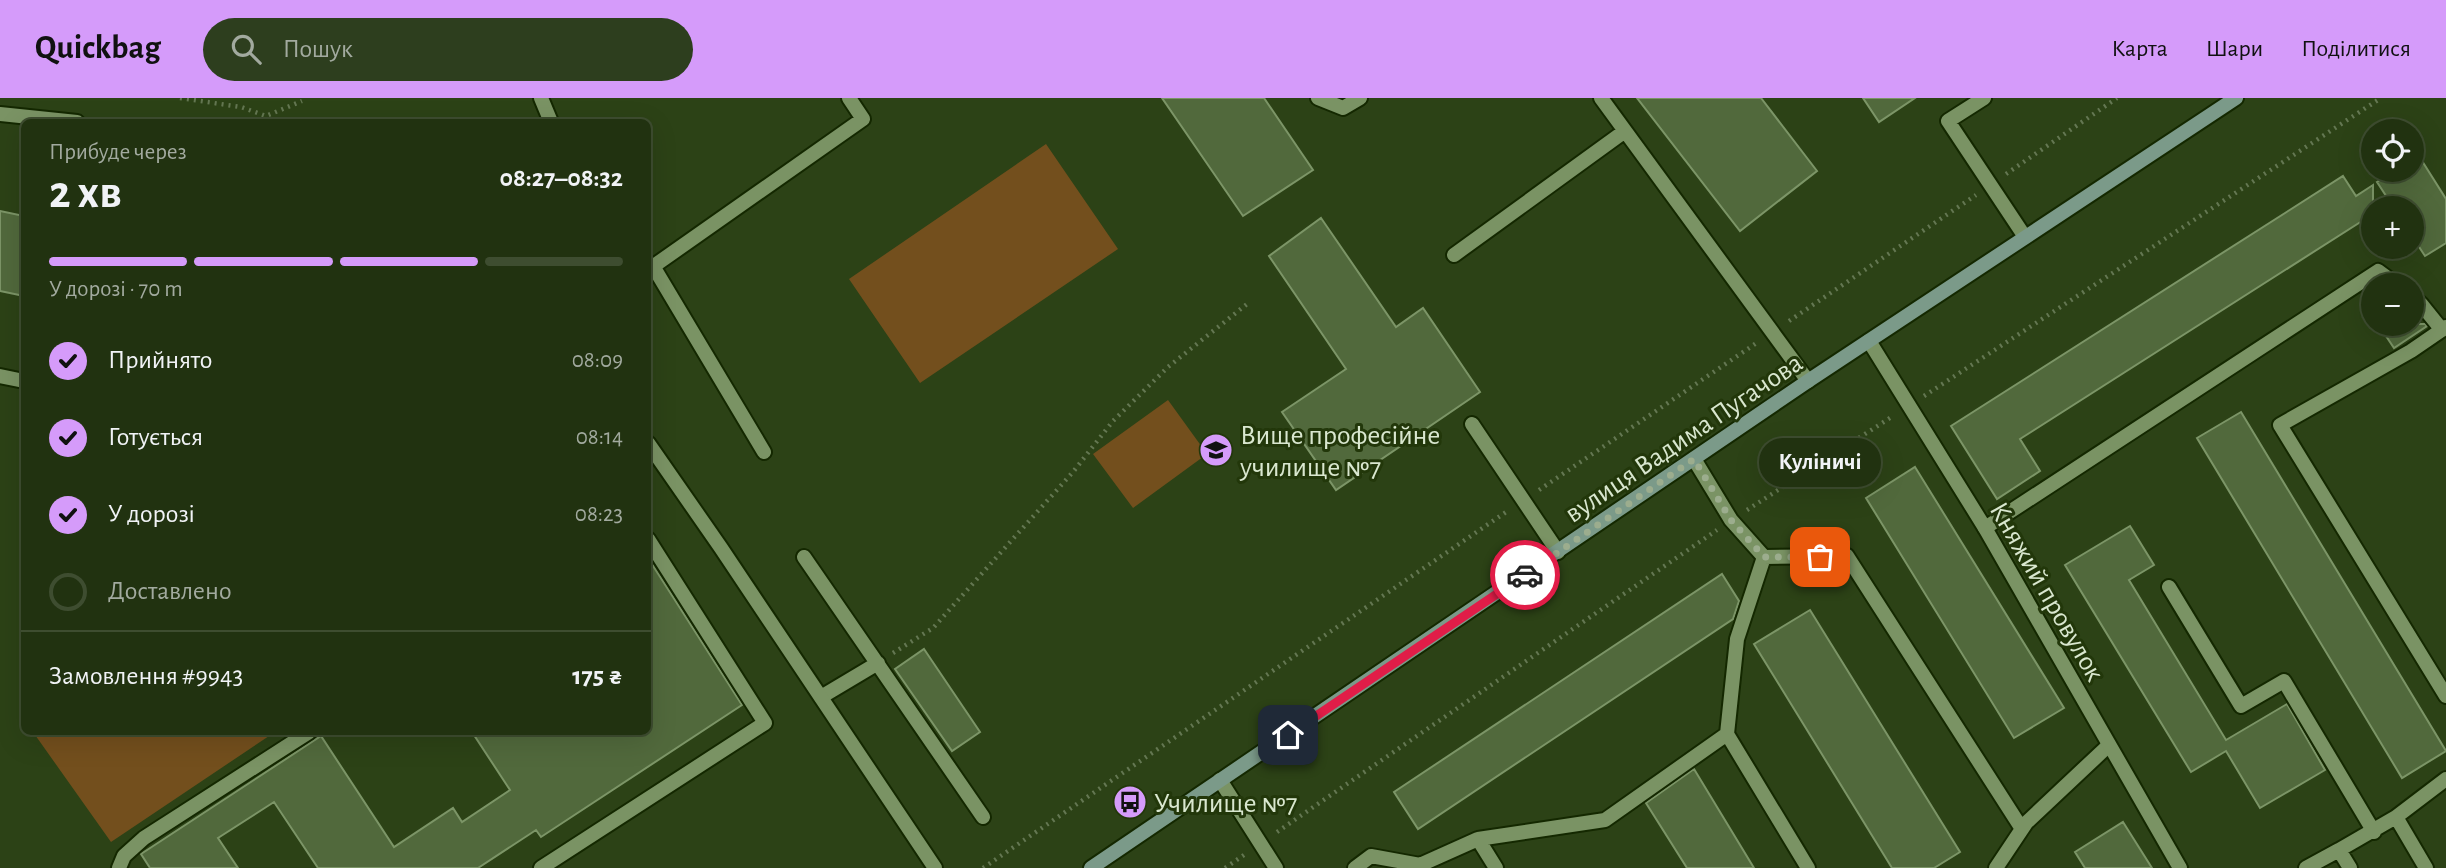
<!DOCTYPE html>
<html lang="uk">
<head>
<meta charset="utf-8">
<style>
  :root { --surface:#213210; --page:#2d3e1e; --text:#f1f3f6; --muted:#a2aa9f; --line:#3e4d30; --accent:#d59bfa }
  body { margin:0; font-family:"Alegreya Sans",sans-serif; background:var(--page); color:var(--text); height:100vh; display:flex; flex-direction:column; font-size:26px; white-space:nowrap }
  * { box-sizing:border-box; margin:0 }
  p { font-size:23px; color:var(--muted) }
  .icon { flex:none; width:38px; height:38px; fill:none; stroke:currentColor; stroke-width:2; stroke-linecap:round; stroke-linejoin:round }
  .map { position:relative; flex:1; overflow:hidden }
  .sheet { position:absolute; left:21px; top:21px; width:630px; height:616px; display:flex; flex-direction:column; background:var(--surface); border-radius:10px; box-shadow:0 7px 28px #0002,0 0 0 2px var(--line) }
  .sheet>* { flex:none }
  .fabs { position:absolute; left:2361px; top:21px; display:grid; gap:14px }
  .fabs a { display:grid; place-items:center; width:63px; height:63px; border-radius:50%; background:var(--surface); box-shadow:0 7px 28px #0002,0 0 0 2px var(--line); font-size:35px }
  .pin { position:absolute; display:grid; place-items:center; width:60px; height:60px; color:#fff; margin:-30px; border-radius:14px; box-shadow:0 4px 10px #0006 }
  .courier { position:absolute; display:grid; place-items:center; width:70px; height:70px; margin:-35px; border:5px solid #e11d48; border-radius:50%; background:#fff; color:#222; box-shadow:0 2px 9px #0007 }
  .bubble { position:absolute; height:49px; border-radius:24px; background:var(--surface); box-shadow:0 7px 28px #0002,0 0 0 2px var(--line); font-size:23px; font-weight:600; line-height:49px; text-align:center }
  .head em { font-style:normal; font-weight:600 }
  .head div { display:flex; flex-direction:column-reverse }
  .head { display:flex; align-items:center; justify-content:space-between; height:119px; padding:0 28px }
  h1 { font-size:46px; font-weight:600; line-height:52px }
  .bar { display:grid; grid-template-columns:repeat(4,1fr); gap:10px 7px; align-content:center; height:84px; padding:0 28px }
  .bar i { height:9px; border-radius:5px; background:var(--line) }
  .bar .on { background:var(--accent) }
  .bar p { grid-column:span 4 }
  .line { display:flex; align-items:center; gap:18px; padding:0 28px; border-top:2px solid var(--line) }
  .line div { flex:1 }
  ol { padding:0 28px; list-style:none }
  li { display:flex; align-items:center; gap:21px; height:77px }
  li p { margin-inline-start:auto }
  li .icon { padding:7px; border-radius:50%; background:var(--accent); color:#111; stroke-width:4 }
  li:last-child { color:var(--muted) }
  li i { width:38px; height:38px; border:4px solid var(--line); border-radius:50% }
  header { display:flex; align-items:center; gap:42px; box-sizing:border-box; height:98px; padding:0 35px; background:var(--accent); color:#111 }
  header strong { font-size:33px }
  nav { display:flex; gap:38px; margin-inline-start:auto; font-size:24px }
  .search { width:490px; height:63px; background:var(--page); display:flex; align-items:center; gap:18px; box-sizing:border-box; padding:0 24px; border-radius:38px; color:var(--muted); font-size:26px }
  .map>svg:first-child { display:block }
  .green { fill:#734f1d }
  .building { fill:#51693c; stroke:#7c9567; stroke-width:2 }
  .lines { fill:none; stroke-linecap:round; stroke-linejoin:round }
  .lane-casing { stroke:#142800; stroke-width:18 }
  .street-casing { stroke:#142800; stroke-width:18 }
  .secondary-casing { stroke:#142800; stroke-width:18 }
  .path { stroke:#647752; stroke-width:4.5; stroke-dasharray:2 5; stroke-linecap:butt }
  .lane { stroke:#7a9364; stroke-width:14 }
  .street { stroke:#7a9364; stroke-width:14 }
  .secondary { stroke:#7b9a89; stroke-width:14 }
  .done { stroke:#9cad8e; stroke-width:7; stroke-dasharray:0 12.6 }
  .route { stroke:#e11d48; stroke-width:9 }
  .labels { text-anchor:middle; stroke-width:6; stroke-linejoin:round; paint-order:stroke }
  .poi-label { font-size:28px; fill:#d9e7cf; stroke:#22370a; text-anchor:start }
  .street-label { font-size:28px; fill:#d9e7cf; stroke:#22370a }
</style>
</head>
<body>
<header>
<strong>Quickbag</strong>
<div class="search"><svg class="icon" aria-label="search" viewBox="0 0 24 24"><circle cx="10" cy="10" r="6"/><path d="M15 15l6 6"/></svg>Пошук</div>
<nav><a>Карта</a><a>Шари</a><a>Поділитися</a></nav>
</header>
<div class="map">
<svg width="2446" height="770" viewBox="0 0 2446 770">
  <rect width="100%" height="100%" fill="#2c4216"/>
  <!-- green -->
  <path class="green" d="M1046,46L1118,151L920,285L849,181Z
    M1168,302L1207,356L1133,410L1093,356Z
    M33,634H275L111,744Z"/>
  <!-- building -->
  <path class="building" d="M1162,0H1264L1313,72L1243,118Z
    M1637,0H1761L1817,73L1740,133Z
    M1863,0H1915L1879,24Z
    M2412,47L2446,101V145L2425,158L2412,138V110H2394L2377,84L2397,72H2412Z
    M2343,78L2356,98L2373,87V116L2020,341L2040,373L1997,401L1951,328Z
    M0,113L24,118V198L0,193Z
    M1321,120L1396,229L1423,210L1480,294L1336,392L1282,314L1346,271L1269,158Z
    M2378,226H2425L2427,228L2394,250Z
    M2241,314L2446,653L2402,680L2197,340Z
    M1915,369L2064,610L2014,640L1866,400Z
    M2130,428L2154,467L2129,482L2226,642L2287,606L2325,672L2260,710L2226,653L2191,674L2065,467Z
    M648,460L742,607L541,739L536,732L478,770H318L274,704L218,740L238,770H150L141,756L321,638L394,749L453,710L462,724L510,692L472,634H648Z
    M1722,476L1739,503L1733,521L1418,731L1394,694Z
    M1810,512L1960,754L1934,770H1892L1754,546Z
    M924,551L980,634L952,653L895,571Z
    M1694,671L1754,770H1687L1646,705Z
    M2123,724L2152,770H2085L2075,754Z"/>
  <g class="lines">
    <defs>
      <path id="lane" d="M1318,0L1343,10L1360,0
        M1601,0L1808,283
        M1984,0L1948,23L2025,139
        M0,16L77,24
        M1454,157L1625,33
        M653,168L764,354
        M648,172L863,21L849,0
        M2412,198L2421,206L2442,232
        M2446,229L2411,253L2280,327L2446,598
        M1472,326L1558,454
        M1694,361L1731,422L1764,459L1847,458L2022,731
        M1985,430L2378,173L2397,187
        M804,459L983,719
        M2169,489L2241,608L2284,583L2374,734
        M821,599L878,565
        M1727,636L1808,770
        M1220,682L1276,770
        M2396,719L2426,770
        M1478,741L1605,722L1727,636L1737,541L1764,459
        M2339,752L2396,719L2446,681
        M1355,770L1371,758L1420,767L1478,741L1496,770
        M1996,770L2026,725L2109,647
        M2306,770L2339,752L2350,770"/>
      <path id="street" d="M541,0L551,24
        M1869,243L1985,430L2180,770
        M0,278L24,283
        M648,345L721,450L935,770
        M119,770L124,758L144,740L309,634
        M541,770L765,625L648,441"/>
      <path id="secondary" d="M1091,770L1808,283L2236,0"/>
    </defs>
    <!-- lane casing -->
    <use href="#lane" class="lane-casing"/>
    <!-- street casing -->
    <use href="#street" class="street-casing"/>
    <!-- secondary casing -->
    <use href="#secondary" class="secondary-casing"/>
    <!-- path -->
    <path class="path" d="M180,0L241,9L266,18L302,3
      M2006,76L2117,0
      M1789,223L1976,97
      M1924,298L2381,0
      M1539,392L1758,244
      M1747,412L1893,318
      M893,555L933,530L1073,374L1113,323L1168,269L1247,206
      M1277,734L1717,432
      M983,770L1509,412
      M1225,770L1244,757"/>
    <!-- lane -->
    <use href="#lane" class="lane"/>
    <!-- street -->
    <use href="#street" class="street"/>
    <!-- secondary -->
    <use href="#secondary" class="secondary"/>
  </g>
  <g class="lines">
    <!-- done -->
    <path class="done" d="M1525,477L1694,361L1731,422L1764,459H1820"/>
    <!-- route -->
    <path class="route" d="M1288,637L1525,477"/>
  </g>
  <!-- icons -->
  <defs>
    <symbol id="university-disc" viewBox="-11 -11 22 22"><circle r="9.5" fill="#d59bfa" stroke="#22370a"/><path d="M0-5L7-2L0 1L-7-2ZM-4 1L0 2.5L4 1V4Q0 6-4 4Z" fill="#111"/></symbol>
    <symbol id="bus-disc" viewBox="-11 -11 22 22"><circle r="9.5" fill="#d59bfa" stroke="#22370a"/><path d="M-5-6H5V4H4V6H2V4H-2V6H-4V4H-5ZM-3.5-4V0h7V-4ZM-3.5 1.2v1.5H-2V1.2ZM2 1.2v1.5H3.5V1.2Z" fill="#111"/></symbol>
  </defs>
  <g fill-rule="evenodd">
    <use href="#university-disc" x="1197" y="333" width="38" height="38"/>
    <use href="#bus-disc" x="1111" y="685" width="38" height="38"/>
  </g>
  <g class="labels">
    <!-- poi labels -->
    <g class="poi-label">
      <text x="1240" y="346">Вище професійне<tspan x="1240" dy="32">училище №7</tspan></text>
      <text x="1154" y="714">Училище №7</text>
    </g>
    <!-- street labels -->
    <g class="street-label">
      <text transform="translate(1683 339) rotate(-34)" y="10">вулиця Вадима Пугачова</text>
      <text transform="translate(2048 493) rotate(60)" y="10">Княжий провулок</text>
    </g>
  </g>
</svg>
<div class="fabs">
<a><svg class="icon" aria-label="locate" viewBox="0 0 24 24"><circle cx="12" cy="12" r="6"/><path d="M12 2v4M12 18v4M2 12h4M18 12h4"/></svg></a>
<a>+</a>
<a>−</a>
</div>
<div class="pin" style="left:1820px;top:459px;background:#ea580c"><svg class="icon" aria-label="bag" viewBox="0 0 24 24"><path d="M5 8h14l-1 12H6zM9 8a3 3 0 0 1 6 0"/></svg></div>
<div class="pin" style="left:1288px;top:637px;background:#1f2937"><svg class="icon" aria-label="home" viewBox="0 0 24 24"><path d="M3 11l9-7 9 7M6 9v11h12V9"/></svg></div>
<div class="courier" style="left:1525px;top:477px"><svg class="icon" aria-label="car" viewBox="0 0 24 24"><path d="M5 17H2v-5l4-1 3-4h7l3 4 3 1v5h-3M9 17h6M6 11h13"/><circle cx="7" cy="17" r="2"/><circle cx="17" cy="17" r="2"/></svg></div>
<div class="bubble" style="left:1759px;top:340px;width:122px">Куліничі</div>
<section class="sheet">
<div class="head"><div><h1>2 хв</h1><p>Прибуде через</p></div><em>08:27–08:32</em></div>
<div class="bar"><i class="on"></i><i class="on"></i><i class="on"></i><i></i><p>У дорозі · 70 m</p></div>
<ol>
<li><svg class="icon" aria-label="check" viewBox="0 0 24 24"><path d="M5 12l5 5 9-10"/></svg>Прийнято<p>08:09</p></li>
<li><svg class="icon" aria-label="check" viewBox="0 0 24 24"><path d="M5 12l5 5 9-10"/></svg>Готується<p>08:14</p></li>
<li><svg class="icon" aria-label="check" viewBox="0 0 24 24"><path d="M5 12l5 5 9-10"/></svg>У дорозі<p>08:23</p></li>
<li><i></i>Доставлено</li>
</ol>
<div class="line" style="height:91px"><div>Замовлення #9943</div><b>175 ₴</b></div>
</section>
</div>
</body>
</html>
